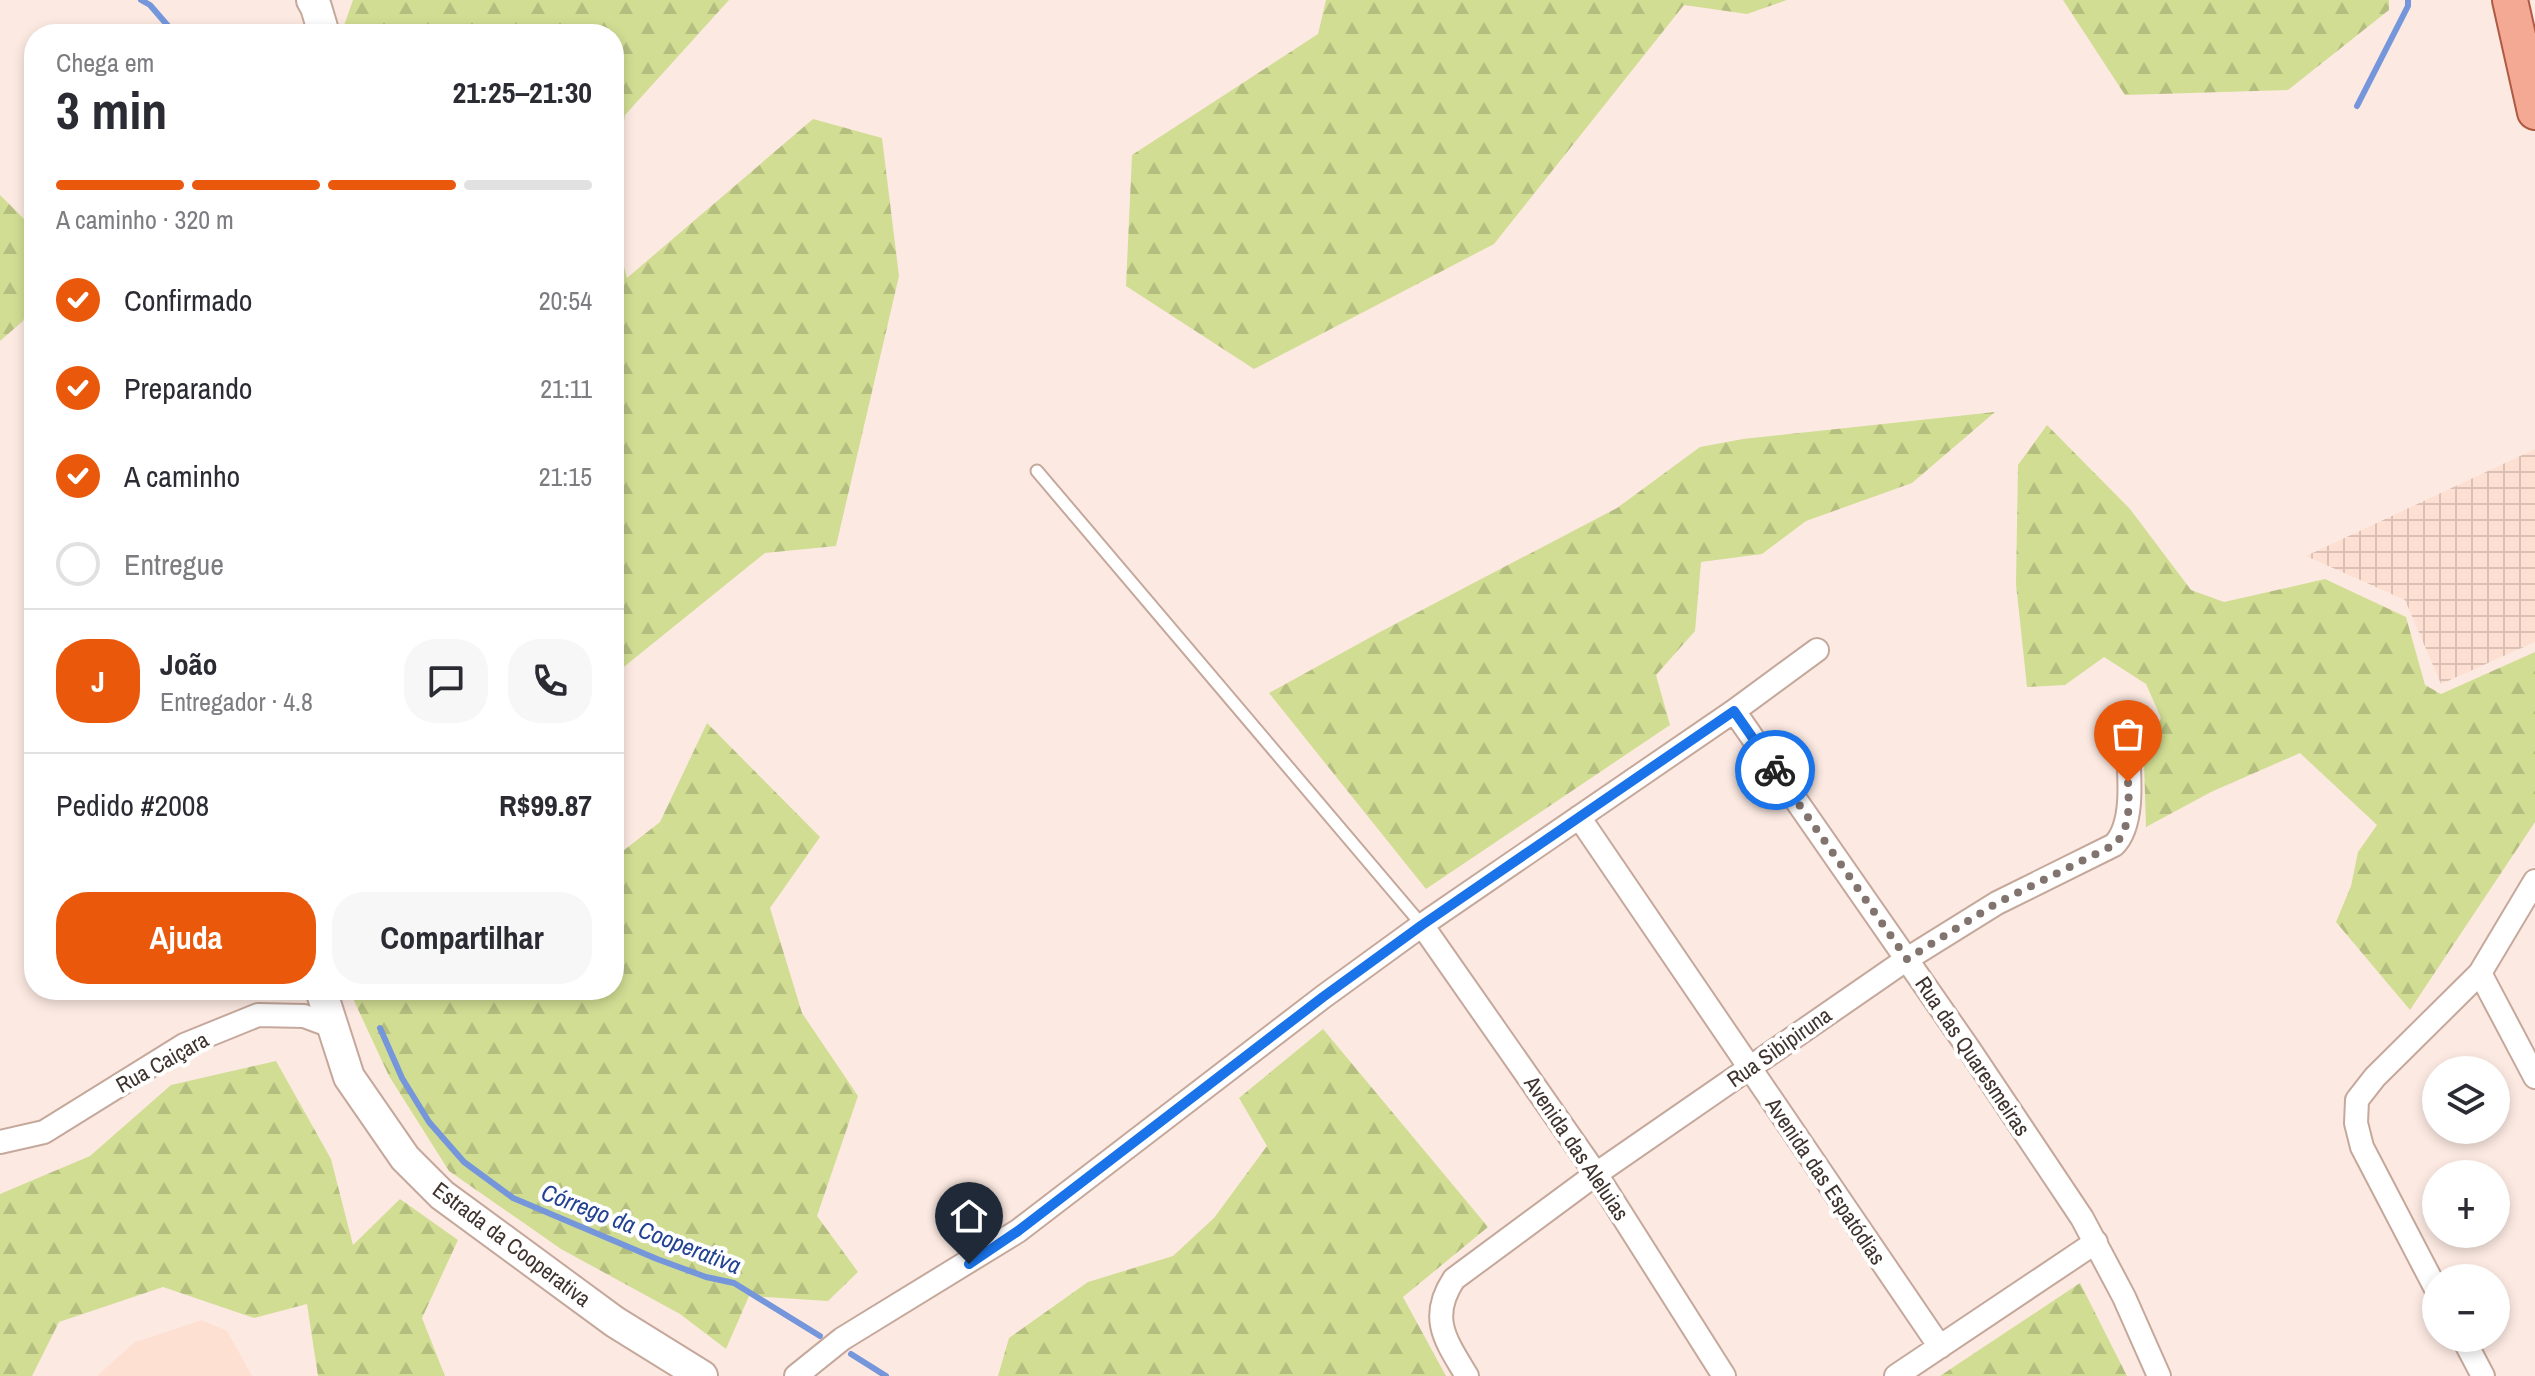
<!DOCTYPE html>
<html lang="pt">
<head>
<meta charset="utf-8">
<style>
  :root { --surface:#fff; --page:#f7f7f7; --text:#2b2b33; --muted:#7c7c81; --line:#e1e1e2; --accent:#ea580c }
  body { margin:0; font-family:"Archivo Narrow",sans-serif; background:var(--page); color:var(--text); height:100vh; display:flex; flex-direction:column; font-size:30px; white-space:nowrap }
  * { box-sizing:border-box; margin:0 }
  p { font-size:26px; color:var(--muted) }
  .icon { flex:none; width:44px; height:44px; fill:none; stroke:currentColor; stroke-width:2; stroke-linecap:round; stroke-linejoin:round }
  .map { position:relative; flex:1; overflow:hidden }
  .side { position:absolute; left:24px; top:24px; width:600px; height:976px; display:flex; flex-direction:column; background:var(--surface); border-radius:32px; box-shadow:0 4px 12px #0003 }
  .side>* { flex:none }
  .controls { position:absolute; left:2422px; top:1056px; display:grid; gap:16px }
  .controls a { display:grid; place-items:center; width:88px; height:88px; border-radius:50%; background:var(--surface); box-shadow:0 4px 12px #0003; font-size:40px }
  .pin { position:absolute; display:grid; place-items:center; width:68px; height:68px; color:#fff; margin:-82px -34px; border-radius:50% 50% 50% 0; rotate:-45deg; box-shadow:0 0 8px #0007 }
  .pin .icon { rotate:45deg }
  .courier { position:absolute; display:grid; place-items:center; width:80px; height:80px; margin:-40px; border:6px solid #1a73e8; border-radius:50%; background:#fff; color:#222; box-shadow:0 2px 10px #0007 }
  .headline em { font-style:normal; font-weight:700 }
  .headline div { display:flex; flex-direction:column-reverse }
  .headline { display:flex; align-items:center; justify-content:space-between; height:136px; padding:0 32px }
  h1 { font-size:52px; font-weight:700; line-height:60px }
  .bar { display:grid; grid-template-columns:repeat(4,1fr); gap:12px 8px; align-content:center; height:96px; padding:0 32px }
  .bar i { height:10px; border-radius:6px; background:var(--line) }
  .bar .selected { background:var(--accent) }
  .bar p { grid-column:span 4 }
  .line { display:flex; align-items:center; gap:20px; padding:0 32px; border-top:2px solid var(--line) }
  .line div { flex:1 }
  .round { display:grid; place-items:center; flex:none; width:84px; height:84px; border-radius:32px; background:var(--page) }
  ol { padding:0 32px; list-style:none }
  li { display:flex; align-items:center; gap:24px; height:88px }
  li p { margin-inline-start:auto }
  li .icon { padding:8px; border-radius:50%; background:var(--accent); color:#fff; stroke-width:4 }
  li:last-child { color:var(--muted) }
  li i { width:44px; height:44px; border:4px solid var(--line); border-radius:50% }
  .primary-button { display:flex; gap:16px; margin-top:auto; padding:16px 32px }
  .primary-button a { flex:1; height:92px; border-radius:32px; background:var(--accent); color:#fff; font-size:32px; font-weight:700; line-height:92px; text-align:center }
  .primary-button a+a { background:var(--page); color:var(--text) }
  .map>svg:first-child { display:block }
  .built { fill:#fee0d2 }
  .industrial { fill:url(#industrial-grid) }
  .forest { fill:url(#forest-firs) }
  .lines { fill:none; stroke-linecap:round; stroke-linejoin:round }
  .stream { stroke:#7696db; stroke-width:6 }
  .service-casing { stroke:#c5a89b; stroke-width:15 }
  .minor-casing { stroke:#c5a89b; stroke-width:26 }
  .secondary-casing { stroke:#c5a89b; stroke-width:34 }
  .primary-casing { stroke:#af5a43; stroke-width:38 }
  .service { stroke:#fff; stroke-width:11 }
  .minor { stroke:#fff; stroke-width:22 }
  .secondary { stroke:#fff; stroke-width:30 }
  .primary { stroke:#f4a995; stroke-width:34 }
  .done { stroke:#81736d; stroke-width:8; stroke-dasharray:0 14.4 }
  .route { stroke:#1a73e8; stroke-width:10 }
  .labels { text-anchor:middle; stroke-width:8; stroke-linejoin:round; paint-order:stroke }
  .street-label { font-size:22px; fill:#3f332e; stroke:#fff }
  .water-label { font-size:24px; font-style:italic; fill:#224192; stroke:#fff }
</style>
</head>
<body>
<div class="map">
<svg width="2535" height="1376" viewBox="0 0 2535 1376">
  <defs>
    <pattern id="industrial-grid" width="8" height="8" patternUnits="userSpaceOnUse" patternTransform="scale(2)"><rect width="8" height="8" fill="#fee0d2"/><path d="M0 4h8M4 0v8" fill="none" stroke="#dbc1b5"/></pattern>
    <pattern id="forest-firs" width="22" height="20" patternUnits="userSpaceOnUse" patternTransform="scale(2)"><rect width="22" height="20" fill="#d1dd93"/><path d="M5 1l3.5 6h-7zM16 11l3.5 6h-7z" fill="#b4be7f"/></pattern>
  </defs>
  <rect width="100%" height="100%" fill="#fceae2"/>
  <!-- built -->
  <path class="built" d="M202,1320L227,1331L252,1376H97L135,1342Z"/>
  <!-- industrial -->
  <path class="industrial" d="M2535,449V642L2441,684L2405,600L2306,556Z"/>
  <!-- forest -->
  <path class="forest" d="M353,0H729L625,115L614,184V34H341Z
    M1326,0H1787L1747,14L1684,5L1494,244L1254,369L1126,286L1132,155L1318,34Z
    M2063,0H2389V10L2288,90L2125,95Z
    M813,119L882,138L899,276L836,546L765,553L620,670L614,681V228L627,278Z
    M0,195L34,229V290L23,321L0,341Z
    M1995,412L1912,483L1806,521L1762,554L1701,562L1695,631L1656,675L1670,725L1426,889L1269,693L1380,632L1617,508L1700,447L1743,439Z
    M2047,425L2130,509L2191,590L2224,602L2325,579L2406,617L2425,685L2441,694L2535,652V822L2410,1010L2336,922L2351,886L2358,852L2377,825L2300,753L2211,792L2146,827L2144,763L2161,718L2146,684L2104,657L2065,685L2027,687L2016,584L2018,465Z
    M707,723L820,837L770,908L802,1013L858,1096L817,1216L858,1272L828,1301L749,1296L726,1349L680,1314L561,1249L449,1171L389,1076L349,990H614V858L660,822Z
    M1323,1029L1488,1227L1403,1297L1446,1376H998L1009,1338L1088,1282L1173,1256L1214,1218L1267,1146L1239,1098Z
    M276,1061L331,1159L353,1245L400,1199L458,1240L422,1318L445,1376H318L307,1304L254,1318L163,1287L59,1322L32,1376H0V1194L90,1156L171,1085Z
    M2080,1283L2127,1376H1940Z"/>
  <g class="lines">
    <!-- stream -->
    <path class="stream" d="M141,0L150,5L175,34
      M2357,106L2408,6V0
      M380,1028L402,1078L429,1122L464,1162L513,1198L657,1259L706,1277L734,1283L820,1336
      M851,1354L886,1376"/>
    <defs>
      <path id="service" d="M1037,471L1422,925"/>
      <path id="minor" d="M1734,711L1969,1049L2082,1218L2124,1297L2159,1376
        M1579,817L1940,1347
        M1422,925L1596,1174L1724,1376
        M2480,973L2535,1077
        M0,1142L44,1132L184,1045L258,1015L304,1016L331,1026
        M2436,1289L2362,1147L2356,1123L2357,1100L2375,1077L2480,973L2535,881
        M2463,1338L2483,1376
        M796,1376L842,1339L1018,1231L1323,997L1422,925L1734,711L1817,650
        M1467,1376C1446,1341 1428,1318 1454,1279L1596,1174L1907,959L1997,903L2114,845C2137,822 2128,765 2127,734
        M1896,1376L2096,1242"/>
      <path id="secondary" d="M312,0L316,7L324,34
        M321,990L349,1077L405,1158L442,1195L615,1322L702,1376"/>
      <path id="primary" d="M2510,0L2535,112"/>
    </defs>
    <!-- service casing -->
    <use href="#service" class="service-casing"/>
    <!-- minor casing -->
    <use href="#minor" class="minor-casing"/>
    <!-- secondary casing -->
    <use href="#secondary" class="secondary-casing"/>
    <!-- primary casing -->
    <use href="#primary" class="primary-casing"/>
    <!-- service -->
    <use href="#service" class="service"/>
    <!-- minor -->
    <use href="#minor" class="minor"/>
    <!-- secondary -->
    <use href="#secondary" class="secondary"/>
    <!-- primary -->
    <use href="#primary" class="primary"/>
  </g>
  <g class="lines">
    <!-- done -->
    <path class="done" d="M1775,770L1907,959L1997,903L2114,845C2131,829 2129,804 2128,782"/>
    <!-- route -->
    <path class="route" d="M969,1264L1018,1231L1323,997L1422,925L1734,711L1775,770"/>
  </g>
  <g class="labels">
    <!-- street labels -->
    <g class="street-label">
      <text transform="translate(1779 1047) rotate(-35)" y="8">Rua Sibipiruna</text>
      <text transform="translate(1973 1056) rotate(56)" y="8">Rua das Quaresmeiras</text>
      <text transform="translate(162 1062) rotate(-29)" y="8">Rua Caiçara</text>
      <text transform="translate(1577 1148) rotate(56)" y="8">Avenida das Aleluias</text>
      <text transform="translate(1826 1181) rotate(56)" y="8">Avenida das Espatódias</text>
      <text transform="translate(512 1244) rotate(37)" y="8">Estrada da Cooperativa</text>
    </g>
    <!-- water labels -->
    <g class="water-label">
      <text transform="translate(641 1229) rotate(21)" y="8">Córrego da Cooperativa</text>
    </g>
  </g>
</svg>
<div class="controls">
<a><svg class="icon" aria-label="layers" viewBox="0 0 24 24"><path d="M12 4l9 5-9 5-9-5zM3 14l9 5 9-5"/></svg></a>
<a>+</a>
<a>−</a>
</div>
<div class="pin" style="left:2128px;top:782px;background:#ea580c"><svg class="icon" aria-label="bag" viewBox="0 0 24 24"><path d="M5 8h14l-1 12H6zM9 8a3 3 0 0 1 6 0"/></svg></div>
<div class="pin" style="left:969px;top:1264px;background:#1f2937"><svg class="icon" aria-label="home" viewBox="0 0 24 24"><path d="M3 11l9-7 9 7M6 9v11h12V9"/></svg></div>
<div class="courier" style="left:1775px;top:770px"><svg class="icon" aria-label="bike" viewBox="0 0 24 24"><circle cx="6" cy="16" r="4"/><circle cx="18" cy="16" r="4"/><path d="M6 16l4-8h5l3 8M10 8l3 8H6M13 5h3"/></svg></div>
<section class="side">
<div class="headline"><div><h1>3 min</h1><p>Chega em</p></div><em>21:25–21:30</em></div>
<div class="bar"><i class="selected"></i><i class="selected"></i><i class="selected"></i><i></i><p>A caminho · 320 m</p></div>
<ol>
<li><svg class="icon" aria-label="check" viewBox="0 0 24 24"><path d="M5 12l5 5 9-10"/></svg>Confirmado<p>20:54</p></li>
<li><svg class="icon" aria-label="check" viewBox="0 0 24 24"><path d="M5 12l5 5 9-10"/></svg>Preparando<p>21:11</p></li>
<li><svg class="icon" aria-label="check" viewBox="0 0 24 24"><path d="M5 12l5 5 9-10"/></svg>A caminho<p>21:15</p></li>
<li><i></i>Entregue</li>
</ol>
<div class="line" style="height:144px"><b class="round" style="background:var(--accent);color:#fff">J</b><div><b>João</b><p>Entregador · 4.8</p></div><a class="round"><svg class="icon" aria-label="chat" viewBox="0 0 24 24"><path d="M4 5h16v11H9l-5 4z"/></svg></a><a class="round"><svg class="icon" aria-label="phone" viewBox="0 0 24 24"><path d="M5 4h4l2 5-3 2q2 4 5 5l2-3 5 2v4C11 20 4 13 5 4z"/></svg></a></div>
<div class="line" style="height:104px"><div>Pedido #2008</div><b>R$99.87</b></div>
<div class="primary-button"><a>Ajuda</a><a>Compartilhar</a></div>
</section>
</div>
</body>
</html>
